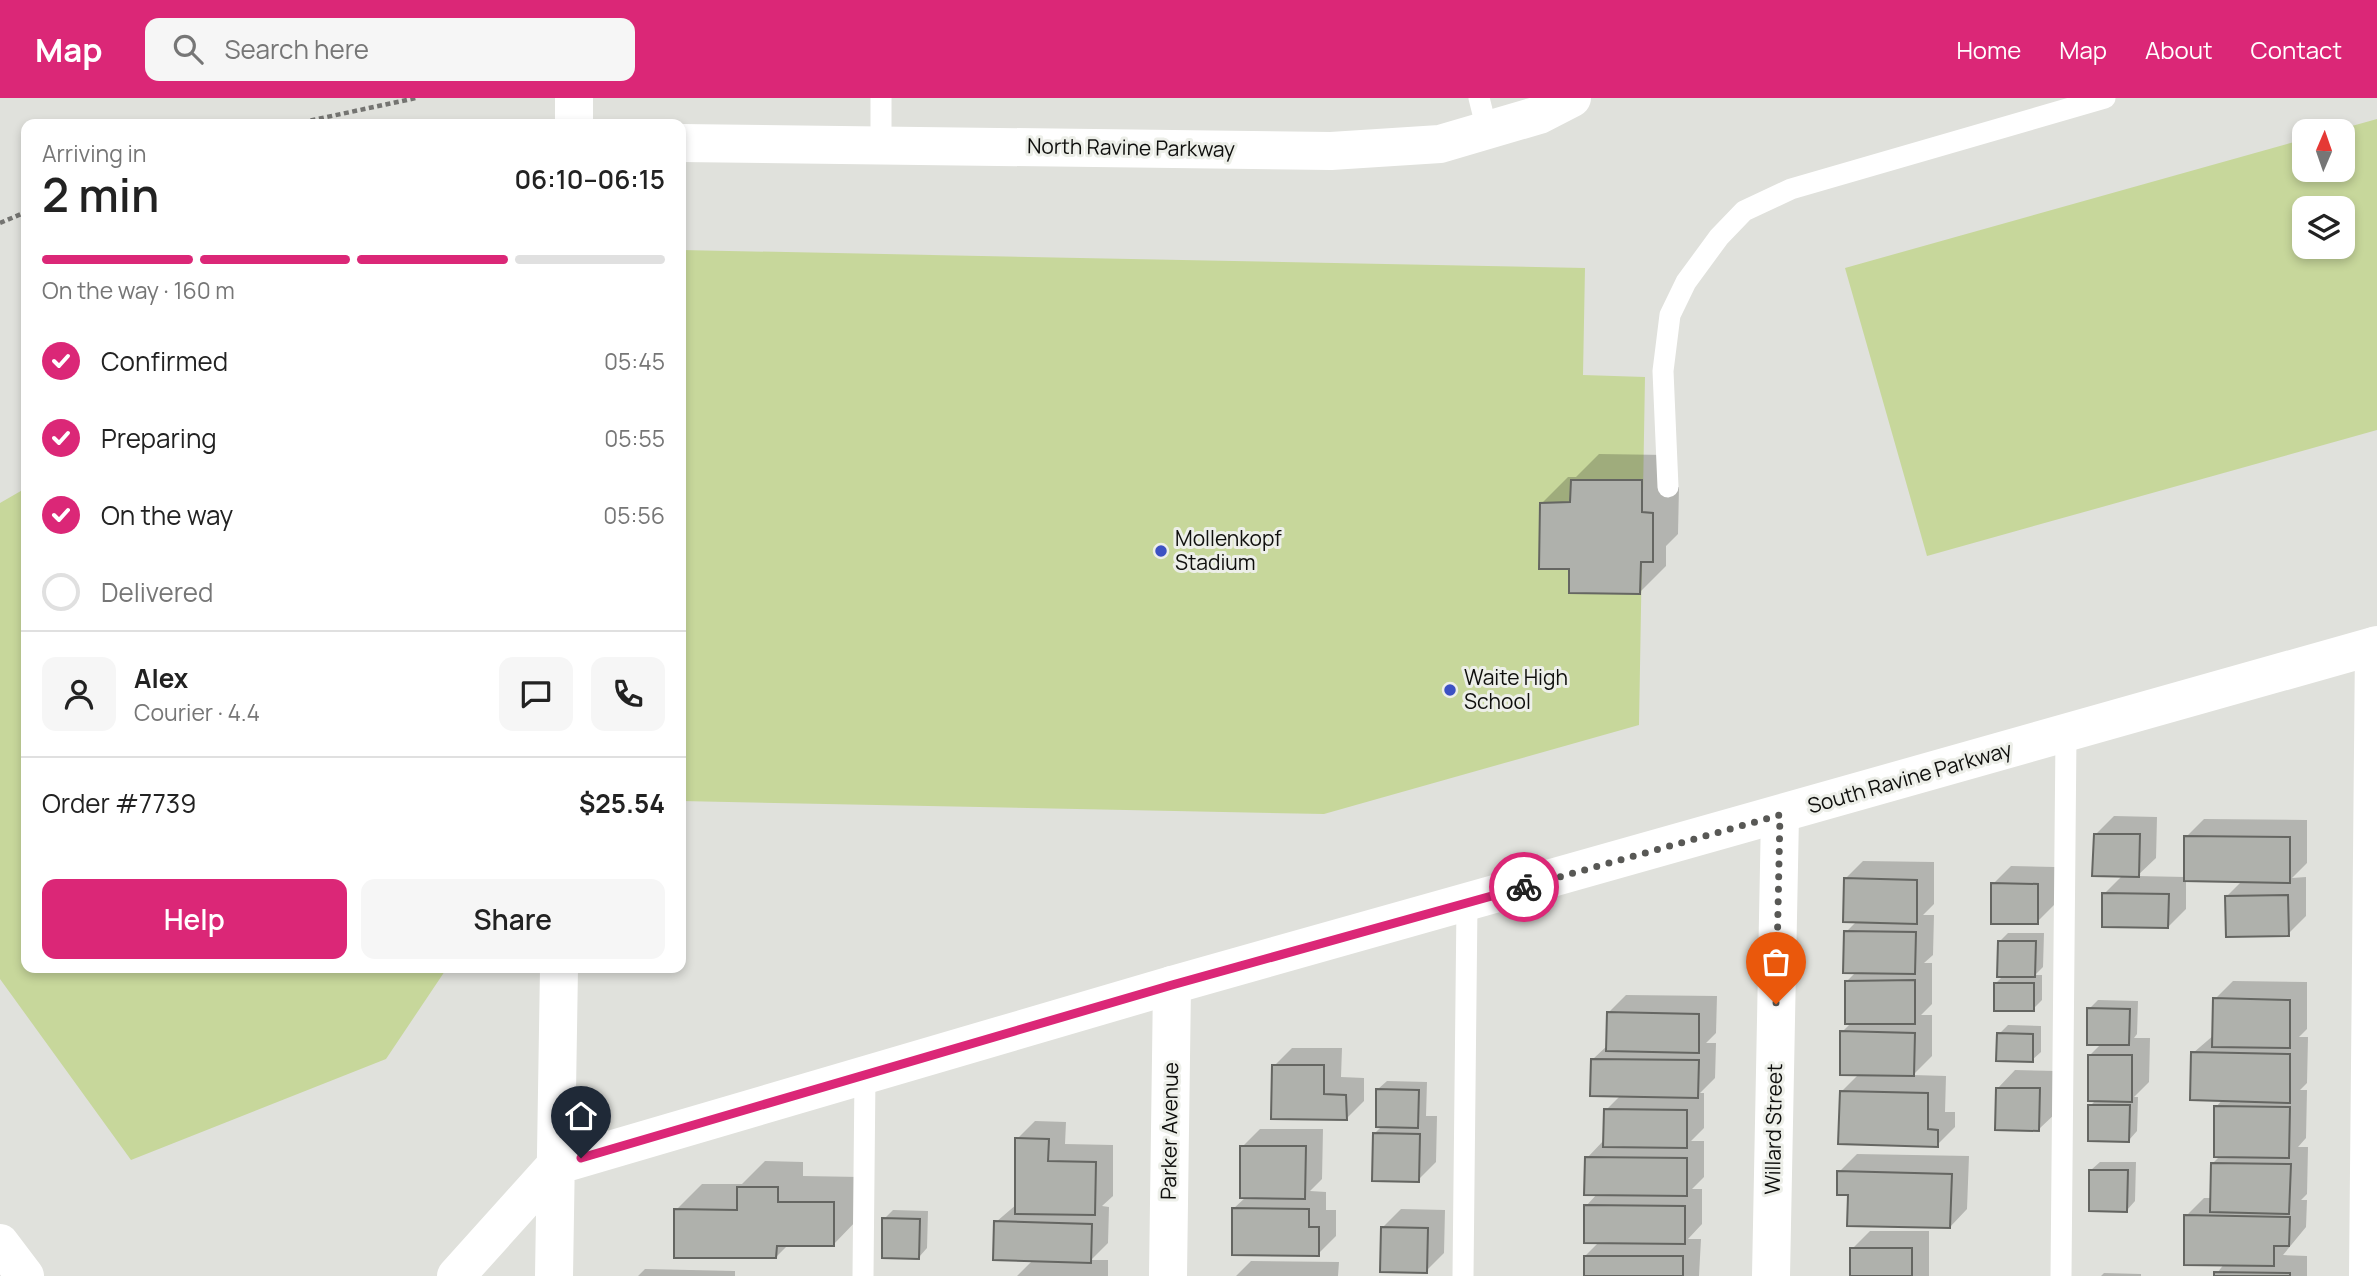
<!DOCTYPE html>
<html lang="en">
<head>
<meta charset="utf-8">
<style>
  :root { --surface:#fff; --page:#f6f6f6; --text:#222; --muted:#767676; --line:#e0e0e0; --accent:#db2777 }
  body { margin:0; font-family:Manrope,sans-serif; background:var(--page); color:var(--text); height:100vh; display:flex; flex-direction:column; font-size:26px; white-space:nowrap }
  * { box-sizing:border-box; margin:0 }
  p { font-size:23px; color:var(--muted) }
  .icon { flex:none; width:38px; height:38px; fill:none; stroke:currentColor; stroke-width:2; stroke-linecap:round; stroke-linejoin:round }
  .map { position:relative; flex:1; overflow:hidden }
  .drawer { position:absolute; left:21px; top:21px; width:665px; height:854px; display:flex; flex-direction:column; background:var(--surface); border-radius:14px; box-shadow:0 4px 10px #0003 }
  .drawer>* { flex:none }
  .needle { width:46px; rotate:2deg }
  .buttons { position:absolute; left:2292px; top:21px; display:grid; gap:14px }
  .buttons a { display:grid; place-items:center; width:63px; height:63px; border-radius:14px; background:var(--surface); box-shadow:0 4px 10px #0003; font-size:35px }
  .pin { position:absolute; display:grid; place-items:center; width:60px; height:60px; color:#fff; margin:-72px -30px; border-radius:50% 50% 50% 0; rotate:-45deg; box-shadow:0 0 7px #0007 }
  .pin .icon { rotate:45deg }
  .courier { position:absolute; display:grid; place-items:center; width:70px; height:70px; margin:-35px; border:5px solid #db2777; border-radius:50%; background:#fff; color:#222; box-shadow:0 2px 9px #0007 }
  .headline em { font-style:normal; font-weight:600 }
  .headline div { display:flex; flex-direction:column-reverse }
  .headline { display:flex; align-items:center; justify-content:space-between; height:119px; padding:0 21px }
  h1 { font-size:46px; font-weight:600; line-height:52px }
  .bar { display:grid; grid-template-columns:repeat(4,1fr); gap:10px 7px; align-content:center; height:84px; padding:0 21px }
  .bar i { height:9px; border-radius:5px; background:var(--line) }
  .bar .on { background:var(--accent) }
  .bar p { grid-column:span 4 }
  .line { display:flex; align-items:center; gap:18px; padding:0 21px; border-top:2px solid var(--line) }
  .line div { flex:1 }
  .round { display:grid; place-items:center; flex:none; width:74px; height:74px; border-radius:14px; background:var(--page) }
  ol { padding:0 21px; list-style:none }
  li { display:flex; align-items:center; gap:21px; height:77px }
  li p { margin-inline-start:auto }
  li .icon { padding:7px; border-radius:50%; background:var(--accent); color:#fff; stroke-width:4 }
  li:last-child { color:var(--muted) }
  li i { width:38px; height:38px; border:4px solid var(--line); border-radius:50% }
  .primary-button { display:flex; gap:14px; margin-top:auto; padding:14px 21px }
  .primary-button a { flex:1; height:80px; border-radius:14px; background:var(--accent); color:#fff; font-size:28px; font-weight:600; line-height:80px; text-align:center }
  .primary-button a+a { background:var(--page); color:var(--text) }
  header { display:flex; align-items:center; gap:42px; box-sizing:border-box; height:98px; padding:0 35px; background:var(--accent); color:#fff }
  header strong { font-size:33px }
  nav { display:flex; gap:38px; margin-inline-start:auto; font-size:24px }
  .search { width:490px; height:63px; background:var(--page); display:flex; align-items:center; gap:18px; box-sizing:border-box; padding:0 24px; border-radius:14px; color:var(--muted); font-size:26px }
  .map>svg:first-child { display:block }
  .green { fill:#c7d79b; fill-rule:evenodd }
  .shadow { fill:#0003 }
  .building { fill:#afb1ac; stroke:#656662; stroke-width:2 }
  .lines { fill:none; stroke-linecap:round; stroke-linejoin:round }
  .path { stroke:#747471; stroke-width:4.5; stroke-dasharray:5 3.5; stroke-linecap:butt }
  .lane { stroke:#fff; stroke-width:21 }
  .street { stroke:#fff; stroke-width:38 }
  .secondary { stroke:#fff; stroke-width:38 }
  .done { stroke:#585855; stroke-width:7; stroke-dasharray:0 12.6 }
  .route { stroke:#db2777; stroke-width:9 }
  .poi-dot { fill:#3c51c3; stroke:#edefe9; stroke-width:2.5 }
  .labels { text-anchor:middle; stroke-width:6; stroke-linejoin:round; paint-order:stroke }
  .street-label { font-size:21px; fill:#0f0f0d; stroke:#edefe9 }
  .poi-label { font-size:21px; fill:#0f0f0d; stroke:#edefe9; text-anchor:start }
</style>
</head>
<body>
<header>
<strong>Map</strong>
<div class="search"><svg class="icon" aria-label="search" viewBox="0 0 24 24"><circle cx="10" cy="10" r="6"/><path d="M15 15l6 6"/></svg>Search here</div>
<nav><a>Home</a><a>Map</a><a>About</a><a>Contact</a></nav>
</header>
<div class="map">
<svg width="2377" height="1178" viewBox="0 0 2377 1178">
  <rect width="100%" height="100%" fill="#e0e1dc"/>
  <!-- green -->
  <path class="green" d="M2377,21V332L1927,458L1845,170L2305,41V72H2343V33H2334ZM2343,110V149H2305V110Z
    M681,152L1585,170L1583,277L1645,279L1639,627L1324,716L681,703Z
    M26,390V870H447L386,961L131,1062L0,881V405Z"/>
  <!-- shadow -->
  <path class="shadow" d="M1599,356L1667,357V389H1679L1678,436L1666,448V468L1640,494L1571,469L1542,405L1568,379H1576Z
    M2114,718L2157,719L2156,760L2137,778L2185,779L2186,739L2204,721L2307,722V765L2292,780L2306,779V818L2288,836L2227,798L2243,782H2186V811L2168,829L2104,796L2123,777L2096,736Z
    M1863,763L1934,764V806L1923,817H1934L1933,857L1924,865H1932V906L1921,917H1932V958L1913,977L1946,978L1945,1014H1955V1029L1937,1047L1841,994L1860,975L1842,934L1852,924L1847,883L1856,874L1846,834L1857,823L1845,781Z
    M2011,768L2055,769V806L2037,824L1993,786Z
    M2008,835H2044L2043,869L2035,877H2042V902L2033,911L1996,885L2004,877L2000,843Z
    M2233,883L2307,884V931L2299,939H2308L2307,985L2300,992H2307L2306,1040L2298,1049H2308L2307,1096L2301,1102H2307L2306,1129L2283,1157L2307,1158V1178H2215L2224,1166L2186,1118L2204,1100H2212L2213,1065L2221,1057L2216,1009L2223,1001L2193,955L2214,937L2215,901Z
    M1626,897L1717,898L1716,935L1706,945H1716L1715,980L1700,995H1704V1030L1691,1043H1704V1079L1692,1091H1702V1126L1688,1141H1701L1699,1178H1585V1158L1600,1143L1586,1108L1598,1095L1587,1060L1605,1041L1606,1012L1621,997L1593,961L1608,947V915Z
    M2098,902L2138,903L2137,936L2134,940H2150L2149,984L2134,999H2138L2137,1033L2129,1042L2090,1008L2097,1001L2090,957L2102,945L2089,911Z
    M2008,927L2041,928V954L2032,962L1999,936Z
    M1292,950H1342L1341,979L1364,980V1003L1346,1021L1274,968Z
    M2015,972L2057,973V1014L2039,1031L1998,990Z
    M1387,983L1427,984L1426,1018H1437L1436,1064L1418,1082L1375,1035L1383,1027L1378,991Z
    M1035,1023L1066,1024L1065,1046L1113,1047V1098L1102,1108L1109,1109L1108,1145L1091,1162H1108V1178H1017L1034,1161L996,1124L1017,1106V1041Z
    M1260,1031H1323L1322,1081L1310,1093L1326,1094V1112H1336V1138L1318,1156L1233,1111L1246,1099L1242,1049Z
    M1857,1056L1969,1058L1967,1111L1950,1129L1849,1096L1839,1074Z
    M765,1063L803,1064V1078L860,1079L859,1120L833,1147H788L776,1159L676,1112L702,1086H742Z
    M2100,1064H2136L2135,1103L2127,1112L2091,1072Z
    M1401,1111L1445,1112L1444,1155L1426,1173L1383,1129Z
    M893,1112L928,1113L927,1150L919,1159L884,1121Z
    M1870,1133H1929V1178H1852V1151Z
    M1251,1163L1339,1164L1338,1178H1236Z
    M645,1171L735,1173V1178H638Z
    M2104,1175L2141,1176V1178H2101Z"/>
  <!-- building -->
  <path class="building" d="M1571,382H1642V414L1653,415V464H1641L1640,496L1569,495V471H1539L1540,405L1570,404Z
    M2094,736H2140L2139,779L2092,778Z
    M2184,738L2290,739V785L2184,783Z
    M1844,780L1917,782V826L1843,824Z
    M1991,785L2038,786V826H1991Z
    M2102,795L2169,796L2168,830L2102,829Z
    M2288,797L2289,838L2226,839L2225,798Z
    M1844,833L1916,834L1915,876L1843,875Z
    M1998,843H2036L2035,879H1997Z
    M1915,882V926H1845V883Z
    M1994,885H2034V913H1994Z
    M2213,900L2290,902V950L2212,949Z
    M2087,910L2130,911L2129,947H2087Z
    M1607,914L1699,916V955L1606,953Z
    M1840,933L1915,935L1914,978L1840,977Z
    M1997,935L2033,936V964L1996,963Z
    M2191,954L2290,956V1005L2190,1002Z
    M2088,957H2132V1004L2088,1003Z
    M1591,961L1699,962L1698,1000L1590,998Z
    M1272,967H1324V996L1346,997L1347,1022L1271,1021Z
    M1996,990H2040L2039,1033L1995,1032Z
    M1376,991L1419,992L1418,1030L1376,1029Z
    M1840,993L1928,995V1031L1938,1032V1049L1838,1046Z
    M2088,1007H2130L2129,1044L2088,1043Z
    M2214,1008L2290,1009L2289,1060L2214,1059Z
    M1604,1011L1687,1012V1050L1603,1049Z
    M1373,1035L1420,1036L1419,1084L1372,1083Z
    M1015,1040L1049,1041L1048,1063L1096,1064L1095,1117L1015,1116Z
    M1240,1048H1306L1305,1101L1240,1100Z
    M1585,1059L1687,1060V1098L1584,1097Z
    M2211,1065L2291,1066L2289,1116L2210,1114Z
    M2089,1072H2128L2127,1114L2089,1113Z
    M1837,1073L1952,1076L1950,1130L1847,1128L1848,1097H1837Z
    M737,1089H778V1104H834V1148H777L776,1160H674V1111L737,1112Z
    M1584,1107L1685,1108V1146L1584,1145Z
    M1232,1110L1309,1111V1129H1319V1158L1232,1157Z
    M2184,1117L2290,1119L2289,1148H2274V1168L2184,1167Z
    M882,1120L920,1121L919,1161L882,1160Z
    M994,1123L1092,1126L1091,1165L993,1162Z
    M1381,1129L1428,1130L1427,1175L1380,1174Z
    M1850,1150H1912V1178H1850Z
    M1584,1158H1683V1178H1584Z
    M2214,1174L2290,1175V1178H2214Z"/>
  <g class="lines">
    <!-- path -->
    <path class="path" d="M294,26L416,0
      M0,125L26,114"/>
    <!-- lane -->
    <path class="lane" d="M1479,0L1487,32
      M881,47V0
      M1668,389L1663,273L1670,217L1686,184L1719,139L1744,113L1791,91L2105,0
      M863,1178L865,977
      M1463,1178L1467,805
      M2061,1178L2066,636"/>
    <!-- street -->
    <path class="street" d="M681,45L1331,53L1440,46L1539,17L1572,0
      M1168,1178L1172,887
      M1771,1178L1780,717
      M2368,1178L2374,548"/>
    <!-- secondary -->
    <path class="secondary" d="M574,26V0
      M555,1068L1172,887L2377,547
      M0,1145L25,1178
      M456,1178L555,1068
      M554,1178L559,870"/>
  </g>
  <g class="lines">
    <!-- done -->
    <path class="done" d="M1524,789L1780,717L1776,906"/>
    <!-- route -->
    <path class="route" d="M581,1060L1172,887L1524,789"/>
  </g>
  <!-- markers -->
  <g class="poi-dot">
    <circle cx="1161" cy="453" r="7"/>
    <circle cx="1450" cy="592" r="7"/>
  </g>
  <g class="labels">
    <!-- street labels -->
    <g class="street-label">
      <text transform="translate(1131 50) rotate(1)" y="7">North Ravine Parkway</text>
      <text transform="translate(1910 680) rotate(-16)" y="7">South Ravine Parkway</text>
      <text transform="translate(1774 1031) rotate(-89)" y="7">Willard Street</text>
      <text transform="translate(1170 1033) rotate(-89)" y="7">Parker Avenue</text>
    </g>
    <!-- poi labels -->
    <g class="poi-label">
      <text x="1175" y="448">Mollenkopf<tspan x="1175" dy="24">Stadium</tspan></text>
      <text x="1464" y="587">Waite High<tspan x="1464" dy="24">School</tspan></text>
    </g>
  </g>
</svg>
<div class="buttons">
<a><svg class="needle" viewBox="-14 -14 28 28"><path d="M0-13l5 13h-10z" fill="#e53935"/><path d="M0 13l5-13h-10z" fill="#767676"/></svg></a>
<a><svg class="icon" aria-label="layers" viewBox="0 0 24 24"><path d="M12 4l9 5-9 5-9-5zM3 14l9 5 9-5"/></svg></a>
</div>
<div class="pin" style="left:1776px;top:906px;background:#ea580c"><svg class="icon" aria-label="bag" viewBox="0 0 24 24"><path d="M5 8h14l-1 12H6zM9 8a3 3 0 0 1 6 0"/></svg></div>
<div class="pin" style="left:581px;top:1060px;background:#1f2937"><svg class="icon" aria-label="home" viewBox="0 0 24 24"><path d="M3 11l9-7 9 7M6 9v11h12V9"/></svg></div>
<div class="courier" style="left:1524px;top:789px"><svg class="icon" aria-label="bike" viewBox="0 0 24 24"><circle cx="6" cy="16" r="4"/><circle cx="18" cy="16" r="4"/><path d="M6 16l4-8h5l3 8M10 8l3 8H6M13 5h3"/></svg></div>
<section class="drawer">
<div class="headline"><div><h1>2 min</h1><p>Arriving in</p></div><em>06:10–06:15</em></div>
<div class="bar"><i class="on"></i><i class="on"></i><i class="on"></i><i></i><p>On the way · 160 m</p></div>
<ol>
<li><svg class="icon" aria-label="check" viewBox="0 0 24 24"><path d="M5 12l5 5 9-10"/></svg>Confirmed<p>05:45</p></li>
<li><svg class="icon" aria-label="check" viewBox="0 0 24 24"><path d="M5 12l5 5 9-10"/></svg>Preparing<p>05:55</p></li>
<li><svg class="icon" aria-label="check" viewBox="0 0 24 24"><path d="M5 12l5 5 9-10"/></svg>On the way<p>05:56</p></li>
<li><i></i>Delivered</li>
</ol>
<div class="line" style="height:126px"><a class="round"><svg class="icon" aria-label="person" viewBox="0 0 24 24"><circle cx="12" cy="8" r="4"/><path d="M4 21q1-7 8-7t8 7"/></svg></a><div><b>Alex</b><p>Courier · 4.4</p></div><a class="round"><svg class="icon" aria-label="chat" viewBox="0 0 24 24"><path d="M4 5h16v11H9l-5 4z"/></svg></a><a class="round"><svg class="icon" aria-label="phone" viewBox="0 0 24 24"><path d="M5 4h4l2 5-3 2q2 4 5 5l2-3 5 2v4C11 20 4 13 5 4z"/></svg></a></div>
<div class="line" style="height:91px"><div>Order #7739</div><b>$25.54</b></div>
<div class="primary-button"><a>Help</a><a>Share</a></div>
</section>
</div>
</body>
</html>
